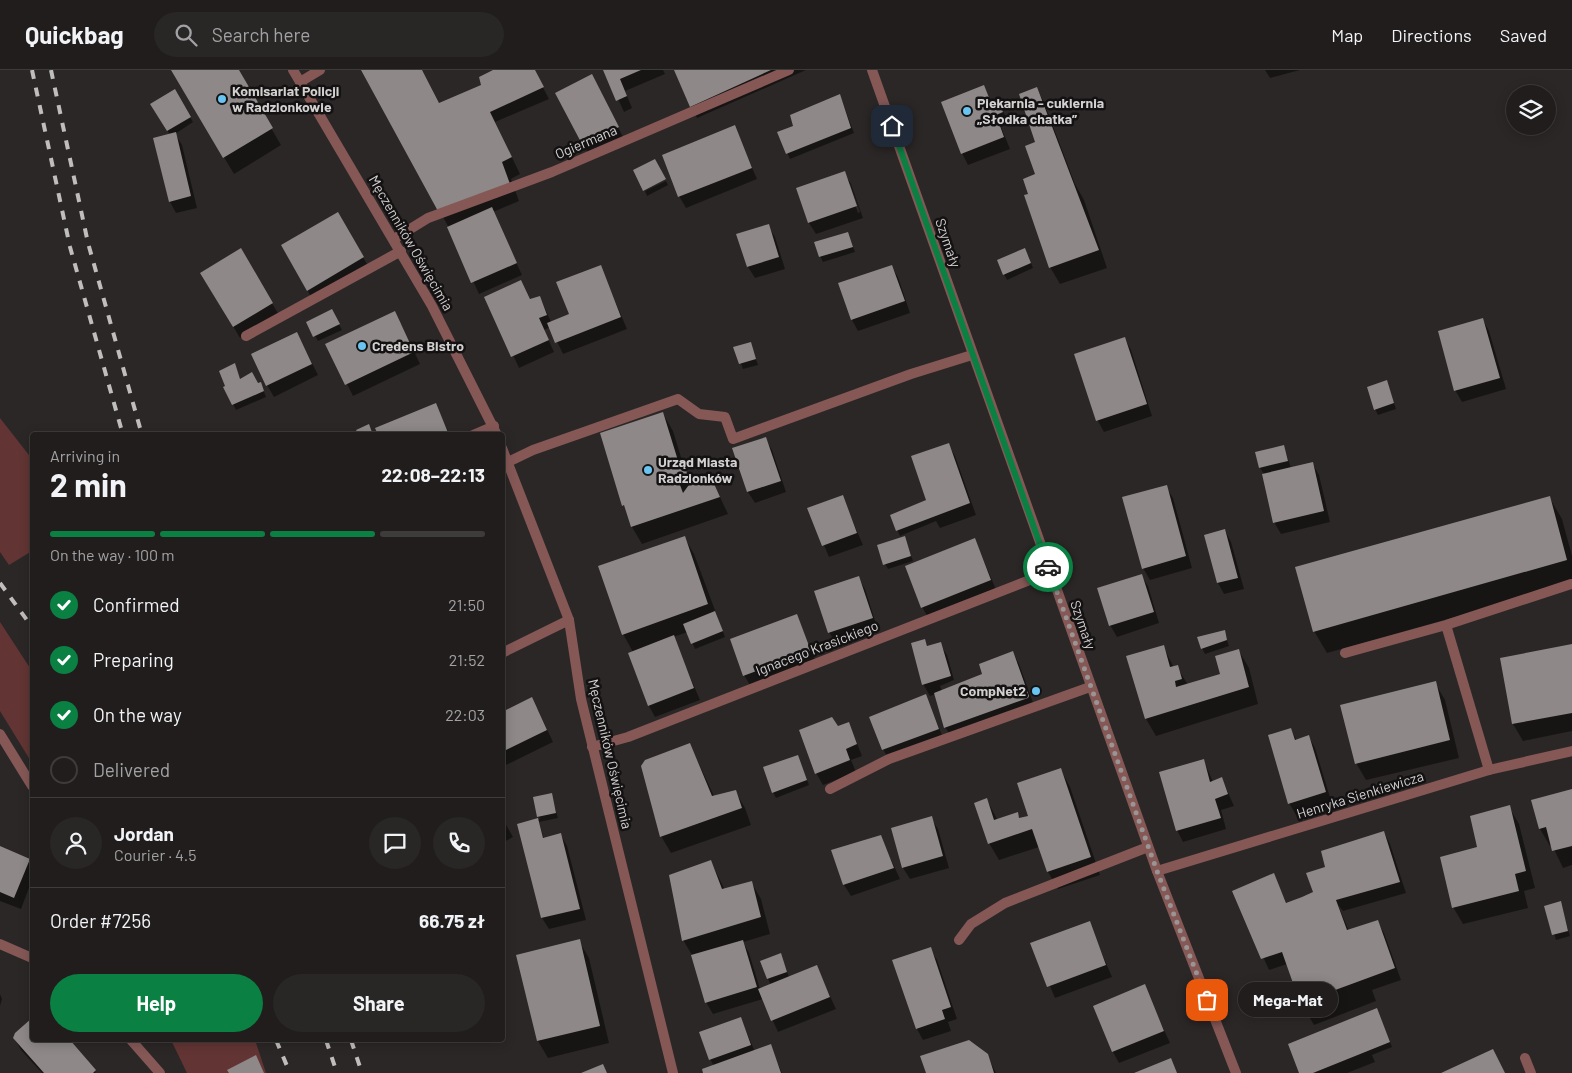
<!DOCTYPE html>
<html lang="en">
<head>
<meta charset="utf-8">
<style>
  :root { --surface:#211d1d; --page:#292626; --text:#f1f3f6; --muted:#a2a2a4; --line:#3e3b3b; --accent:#0b8043 }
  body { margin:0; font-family:Barlow,sans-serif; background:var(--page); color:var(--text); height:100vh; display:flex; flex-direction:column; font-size:19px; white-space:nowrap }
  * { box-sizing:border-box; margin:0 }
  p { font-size:16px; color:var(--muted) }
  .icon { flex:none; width:28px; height:28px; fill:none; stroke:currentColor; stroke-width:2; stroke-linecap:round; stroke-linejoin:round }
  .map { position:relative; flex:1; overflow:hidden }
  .panel { position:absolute; left:30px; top:362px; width:475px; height:610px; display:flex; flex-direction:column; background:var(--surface); border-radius:5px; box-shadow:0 2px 12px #0003,0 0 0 1px var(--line) }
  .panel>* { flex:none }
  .controls { position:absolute; left:1506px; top:15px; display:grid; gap:10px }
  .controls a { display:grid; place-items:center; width:50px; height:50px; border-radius:50%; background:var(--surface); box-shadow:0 2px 12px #0003,0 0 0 1px var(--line); font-size:25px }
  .pin { position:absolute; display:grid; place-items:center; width:42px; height:42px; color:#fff; margin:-21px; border-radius:10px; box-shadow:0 2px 8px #0006 }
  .courier { position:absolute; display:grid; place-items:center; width:50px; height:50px; margin:-25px; border:4px solid #0b8043; border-radius:50%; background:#fff; color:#222; box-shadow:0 1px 6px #0007 }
  .bubble { position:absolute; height:35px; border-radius:18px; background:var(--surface); box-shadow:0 2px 12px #0003,0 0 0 1px var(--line); font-size:16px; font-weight:700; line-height:35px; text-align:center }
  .headline em { font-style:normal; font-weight:700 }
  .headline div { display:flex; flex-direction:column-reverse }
  .headline { display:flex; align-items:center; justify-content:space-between; height:85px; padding:0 20px }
  h1 { font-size:32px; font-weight:700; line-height:38px }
  .bar { display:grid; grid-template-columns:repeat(4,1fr); gap:8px 5px; align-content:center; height:60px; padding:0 20px }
  .bar i { height:6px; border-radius:4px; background:var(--line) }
  .bar .on { background:var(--accent) }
  .bar p { grid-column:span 4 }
  .line { display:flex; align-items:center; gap:12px; padding:0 20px; border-top:1px solid var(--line) }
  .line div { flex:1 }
  .round { display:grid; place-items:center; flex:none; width:52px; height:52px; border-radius:26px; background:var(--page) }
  ol { padding:0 20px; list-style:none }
  li { display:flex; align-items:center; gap:15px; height:55px }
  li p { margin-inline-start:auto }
  li .icon { padding:5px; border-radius:50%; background:var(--accent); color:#fff; stroke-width:4 }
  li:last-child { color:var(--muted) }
  li i { width:28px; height:28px; border:2px solid var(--line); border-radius:50% }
  .cta { display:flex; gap:10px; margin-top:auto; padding:10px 20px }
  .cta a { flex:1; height:58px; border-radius:30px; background:var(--accent); color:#fff; font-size:20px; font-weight:700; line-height:58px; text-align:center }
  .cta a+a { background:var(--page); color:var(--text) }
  header { display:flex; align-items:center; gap:30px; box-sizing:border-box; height:70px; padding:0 25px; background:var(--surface); border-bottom:1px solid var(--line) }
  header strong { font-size:24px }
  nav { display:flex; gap:28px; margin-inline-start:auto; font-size:18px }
  .search { width:350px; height:45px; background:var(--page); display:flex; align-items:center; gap:12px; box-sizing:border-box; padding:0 18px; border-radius:28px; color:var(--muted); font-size:19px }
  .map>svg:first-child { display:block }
  .green { fill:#623534 }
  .shadow { fill:#0007; fill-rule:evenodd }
  .building { fill:#8e8888 }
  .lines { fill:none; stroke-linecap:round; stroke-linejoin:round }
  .service { stroke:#855856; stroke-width:10 }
  .minor { stroke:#855856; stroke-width:10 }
  .tertiary { stroke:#855856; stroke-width:10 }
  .rail { stroke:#c0bdbd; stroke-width:4; stroke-dasharray:9 9; stroke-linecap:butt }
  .done { stroke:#999595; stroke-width:5; stroke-dasharray:0 9 }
  .route { stroke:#0b8043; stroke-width:6 }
  .poi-dot { fill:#69c4f1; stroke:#131111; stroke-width:2 }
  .labels { text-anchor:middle; stroke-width:5; stroke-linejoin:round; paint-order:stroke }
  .poi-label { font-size:14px; font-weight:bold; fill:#d3d0d0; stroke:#131111; text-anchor:start }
  .street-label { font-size:14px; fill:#d3d0d0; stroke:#131111 }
</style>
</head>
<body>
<header>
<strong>Quickbag</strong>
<div class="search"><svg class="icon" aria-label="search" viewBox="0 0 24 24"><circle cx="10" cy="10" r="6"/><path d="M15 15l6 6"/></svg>Search here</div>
<nav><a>Map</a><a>Directions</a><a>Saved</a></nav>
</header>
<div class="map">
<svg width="1572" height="1003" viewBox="0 0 1572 1003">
  <rect width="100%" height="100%" fill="#2c2727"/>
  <!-- green -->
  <path class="green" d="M0,348L32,389V481L9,495L0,482Z
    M0,552L32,601V693L0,641Z
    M171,970H255L266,1003H187Z"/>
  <!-- shadow -->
  <path class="shadow" d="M172,0H237L281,75L234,104Z
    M364,0H421L439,34L482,16L496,0H534L549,29L495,52L520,104L511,109L519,131L493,142L522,205L479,224L449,158Z
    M605,0H663L665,4L625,21L632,38L624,42Z
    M675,0H806L697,48Z
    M1265,0H1300L1270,8Z
    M598,17L624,69L590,87L584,75Z
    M984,17L993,35L999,33L1005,45L1008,54L1001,57L1010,79L968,95L962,83Z
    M1037,19L1043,30L1075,114L1084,130L1107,198L1060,214L1050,197L1030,125L1037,105Z
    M174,21L193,52L175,64L182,75L197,138L176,143L170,132L155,69L170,65L152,34Z
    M842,31L854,63L790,89L779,63L795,57Z
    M734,57L757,109L686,138L679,126Z
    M844,103L851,114L863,148L816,164L809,153L797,119ZM848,114H850L860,142L858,143Z
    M666,111L668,115L647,126L645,121Z
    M337,144L370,199L314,232L282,176Z
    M768,156L775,167L785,199L755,208L748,197L738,165Z
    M848,164L855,182L823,192L820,186Z
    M240,180L279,245L240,268L202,203Z
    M1028,185L1033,198L1007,210L1004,204Z
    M600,196L627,259L563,284L550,257L544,260L554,282L519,298L486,227L521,211L531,230L540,227L551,252L571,245Z
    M891,196L898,207L910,243L858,261L852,250Z
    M332,241L342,260L318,271L315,266Z
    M1483,250L1489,261L1506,319L1462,332L1455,320Z
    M401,254L420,294L353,326L327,274Z
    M297,263L318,305L274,327L267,315Z
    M1125,269L1131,280L1152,346L1104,362L1098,351L1076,285Z
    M750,273L758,295L743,299L735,278Z
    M235,294L240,310L258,315L261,314L266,327L236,340L233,334Z
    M1387,312L1396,339L1378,345L1375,339Z
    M435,334L450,365H380Z
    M663,344L673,361L684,397L694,413L711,408L728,444L642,474L632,457L601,364Z
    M765,368L772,380L786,422L755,433L748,422L734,379Z
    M948,374L955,386L976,445L940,458L936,451L900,466L891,446L930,440Z
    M1284,377L1291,398L1312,393L1319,405L1330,452L1281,464L1274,452L1264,404L1260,398Z
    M1166,417L1173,428L1192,498L1150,510L1143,498Z
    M842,427L863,475L829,487L809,439Z
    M1549,427L1562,449L1572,486V514L1327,583L1314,561Z
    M1225,460L1231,472L1244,519L1224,524L1218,513L1205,466Z
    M684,467L694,484L725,567L695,579L688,562L673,567L700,630L655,647L649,636L633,582L623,564Z
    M904,467L913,491L888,499L885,494Z
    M975,470L997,522L929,549L922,537Z
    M1141,505L1148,516L1159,553L1117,567L1110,555Z
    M858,507L865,519L878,560L836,574L829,562Z
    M502,542L506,549L502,551Z
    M797,546L816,592L751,617L744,605Z
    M1224,561L1229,576L1205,584L1202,578Z
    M502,566L511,584L502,588Z
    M925,570L928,577L940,574L947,585L954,610L940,616L942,621L983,605L1013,582L1019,594L1035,638L952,668L945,657L936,624L930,626L923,614Z
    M1572,575V661L1523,671L1513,654Z
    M1163,576L1174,598L1177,597L1188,615L1222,604L1239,581L1249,598L1258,634L1156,666L1146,649Z
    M1435,613L1445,630L1459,688L1366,710L1356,693Z
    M926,626L944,670L889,690L883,679Z
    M538,640L553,672L502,697V643Z
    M849,653L862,686L851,690L856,702L823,715L816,703L837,658Z
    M1291,660L1297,671L1309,667L1315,678L1332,734L1296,745L1289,733Z
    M690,675L714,726L735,721L745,738L751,755L671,783L661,766Z
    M798,687L809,715L776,728L773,722Z
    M1204,691L1213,712L1222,709L1234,736L1221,740L1226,759L1183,772L1177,760Z
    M1061,700L1070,717L1100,805L1058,819L1048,802L1039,777L999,790L989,773L987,730L998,751L1017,744L1020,750L1029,747Z
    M1572,720V795L1563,798L1552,775L1550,776L1540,759Z
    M551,725L558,748L539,752L544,769L561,765L567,776L586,850L549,859L542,848L518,755L540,749L538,746Z
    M1509,737L1519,754L1535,818L1524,821L1528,838L1463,854L1453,837Z
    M502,748L513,767L502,773Z
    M931,748L938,759L949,798L910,809L903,798L892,759Z
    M1384,762L1390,774L1406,823L1343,841L1338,835L1349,861L1377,851L1384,863L1401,910L1372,920L1376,931L1314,955L1301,933L1287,894L1269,900L1234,822L1273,804L1287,834L1314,822L1325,798Z
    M880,766L900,809L851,826L844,815L832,781Z
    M0,778L30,790L32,795V810L21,839L0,831Z
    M711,792L725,820L751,812L761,829L770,864L743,872L749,883L760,919L771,915L768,909L780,884L789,907L816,896L836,939L778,962L763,929L713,944L706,932L692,885L683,870Z
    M1560,833L1570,866L1556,870L1546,836Z
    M1089,853L1112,907L1055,928L1032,874Z
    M579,871L589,888L609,973L548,988L538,971Z
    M930,879L937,890L957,949L948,952L951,961L923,970L917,959L894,891Z
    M1144,916L1170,973L1119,993L1113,982Z
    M0,924L2,929L0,936Z
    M1379,945L1392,977L1372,985L1375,992L1347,1003H1301Z
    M32,949V970H68L96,1003H42L21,980L14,968L16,964Z
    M741,949L755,982L770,976L782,1003H704L714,996L710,989Z
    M987,985L996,1003H928Z"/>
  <!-- building -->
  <path class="building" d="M171,0H239L273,58L223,88Z
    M361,0H422L439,33L481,15L479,7L493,0H535L544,17L490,42L512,87L502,92L510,114L439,143Z
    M603,0H641L620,9L627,26L616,31Z
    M674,0H771L690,37Z
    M592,4L619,57L583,76L555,23Z
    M984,15L992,35L999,32L1003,42L996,45L1004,67L961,84L941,32Z
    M1037,17L1099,180L1049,198L1024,125L1028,124L1023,109L1035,104L1025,76L1035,72L1019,24Z
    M175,19L191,47L167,61L150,34Z
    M840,24L851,58L786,84L777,62L793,56L790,45Z
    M735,55L752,98L678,127L662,85Z
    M176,62L191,126L169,132L153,68Z
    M655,89L666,109L643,121L633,100Z
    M845,101L857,136L808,153L796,118Z
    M492,137L517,193L471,213L447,157Z
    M338,142L364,187L307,221L281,175Z
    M769,154L779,187L747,197L736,164Z
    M848,162L853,177L819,187L814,172Z
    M241,178L273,233L233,257L200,203Z
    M1025,178L1031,193L1003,205L997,190Z
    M601,195L621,247L555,273L547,253L569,244L556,212Z
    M892,195L905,231L851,250L838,213Z
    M521,210L530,229L540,226L547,245L539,248L549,270L511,287L484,227Z
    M332,239L340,254L313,267L306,252Z
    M395,241L414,282L345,315L325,274Z
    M1483,248L1500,308L1454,321L1438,261Z
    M297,262L312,294L266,316L251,284Z
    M1125,267L1147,334L1096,351L1074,284Z
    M751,272L756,289L739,294L733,277Z
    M235,293L240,309L252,302L258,313L261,312L264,321L232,335L223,317L225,316L219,301Z
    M1387,310L1394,333L1374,340L1367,317Z
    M436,333L449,365H378L375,358Z
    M663,342L680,397L685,395L687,404L677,407L683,423L691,412L711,407L720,427L631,457L624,435L622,436L600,363Z
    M369,354L373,365H359L356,360Z
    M766,367L781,411L747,422L732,378Z
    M949,373L970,433L896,461L890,445L926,430L928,436L911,386Z
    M1284,375L1288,391L1259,398L1255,382Z
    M1313,392L1324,441L1273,453L1262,404Z
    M1167,415L1186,486L1142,499L1122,427Z
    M843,425L857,463L822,476L807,438Z
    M1550,426L1567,490L1313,562L1295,497Z
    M1225,459L1238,508L1217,513L1204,465Z
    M685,466L708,534L622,565L598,496Z
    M905,466L911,486L883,495L877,475Z
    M975,468L991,510L921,538L905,496Z
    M1142,504L1154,542L1109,556L1097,518Z
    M859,506L873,548L828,563L814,521Z
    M715,541L723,561L691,574L683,554Z
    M797,544L811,581L743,606L730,569Z
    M1225,560L1227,570L1201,579L1197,567Z
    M674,565L694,618L648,636L628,583Z
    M925,569L927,576L941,572L951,606L922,615L911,573Z
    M1572,574V643L1512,654L1500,588Z
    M1164,575L1170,597L1178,595L1182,609L1175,611L1176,617L1220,604L1215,586L1239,579L1249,617L1145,649L1126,586Z
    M1013,581L1029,626L1028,628L944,658L934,623L982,604L979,594Z
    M1436,611L1450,670L1355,694L1340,635Z
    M926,624L939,659L882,680L869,647Z
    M532,627L547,660L502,682V642Z
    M832,647L838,656L849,652L857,674L846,679L850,690L815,704L799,660Z
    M1291,658L1295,670L1309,665L1326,722L1288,734L1268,665Z
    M690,673L712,726L736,720L742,738L660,767L641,696L645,690Z
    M798,685L807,710L772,723L763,697Z
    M1204,689L1210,712L1222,707L1228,724L1215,729L1221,748L1176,761L1159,702Z
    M1061,698L1091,787L1047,802L1032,759L988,774L974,733L987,728L994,750L1018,742L1019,748L1028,746L1017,713Z
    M1572,719V776L1552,781L1546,757L1539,759L1531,730Z
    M552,723L556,743L537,747L533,727Z
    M1510,735L1526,801L1515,804L1519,821L1452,838L1440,787L1477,777L1470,746Z
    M932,746L943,786L902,798L891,758Z
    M538,748L543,768L561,763L580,839L541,848L517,754Z
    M1384,761L1400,812L1336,830L1347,860L1378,850L1395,898L1300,933L1282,882L1261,889L1232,821L1274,803L1286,833L1302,827L1313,822L1306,803L1325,797L1321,781Z
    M881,765L894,798L843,815L831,780Z
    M0,776L30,789L14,828L0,822Z
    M711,790L722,819L752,811L761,847L682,871L669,805Z
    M1561,831L1568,861L1552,865L1544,836Z
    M1090,851L1106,895L1047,917L1030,873Z
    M580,869L600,956L537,971L516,885Z
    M743,870L757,917L705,933L691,885Z
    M931,877L951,937L942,940L945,949L916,959L892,890Z
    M781,883L787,902L767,909L760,891Z
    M817,895L830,927L771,951L758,919Z
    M1145,914L1164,961L1112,982L1093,936Z
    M1377,938L1390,972L1313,1003H1299L1288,974Z
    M741,947L751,975L709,990L699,962Z
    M32,948V970H70L96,1000L93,1003H44L13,968L15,963Z
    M969,970L988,984L994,1003H926L920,986Z
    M771,974L781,1003H703L702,999Z
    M1493,979L1505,1003H1441Z
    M256,985L264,1003H229L227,1000Z
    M1171,988L1177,1003H1134Z
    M603,994L607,1003H581Z"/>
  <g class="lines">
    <!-- service -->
    <path class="service" d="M246,266L401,181
      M473,365L494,356
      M508,392L533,380L678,329L699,344L725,347L733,369L911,304L972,285
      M1446,555L1489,700
      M502,583L569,550
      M1345,583L1446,555L1571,514
      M959,870L971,854L1005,833L1148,777
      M1525,988L1531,1003"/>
    <!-- minor -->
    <path class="minor" d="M300,12L320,0
      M394,169L428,148L552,102L789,0
      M0,664L32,716
      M592,677L628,667L1050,502
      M830,719L889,689L1090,617
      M1157,801L1489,700L1572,681
      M0,874L32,888
      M131,970L160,1003"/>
    <!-- tertiary -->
    <path class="tertiary" d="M293,0L432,236L497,365
      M872,0L1157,801L1236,1003
      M502,378L569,550L581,629L673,1003"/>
    <!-- rail -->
    <path class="rail" d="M32,0L70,177L123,365
      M51,0L88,173L142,365
      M0,513L32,557
      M276,970L290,1003
      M326,970L337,1003
      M351,970L362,1003"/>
  </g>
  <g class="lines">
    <!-- done -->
    <path class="done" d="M1048,497L1157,801L1207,930"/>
    <!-- route -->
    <path class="route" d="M892,56L1048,497"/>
  </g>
  <!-- markers -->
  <g class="poi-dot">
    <circle cx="222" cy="29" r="5"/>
    <circle cx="967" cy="41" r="5"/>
    <circle cx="362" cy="276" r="5"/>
    <circle cx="648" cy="400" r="5"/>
    <circle cx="1036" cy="621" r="5"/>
  </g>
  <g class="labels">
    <!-- poi labels -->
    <g class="poi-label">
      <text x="232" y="26">Komisariat Policji<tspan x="232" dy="16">w Radzionkowie</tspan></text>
      <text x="977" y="38">Piekarnia - cukiernia<tspan x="977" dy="16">„Słodka chatka”</tspan></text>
      <text x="372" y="281">Credens Bistro</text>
      <text x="658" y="397">Urząd Miasta<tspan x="658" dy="16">Radzionków</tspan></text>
      <text x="1026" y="626" text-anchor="end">CompNet2</text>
    </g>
    <!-- street labels -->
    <g class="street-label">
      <text transform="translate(586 72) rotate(-23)" y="5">Ogiermana</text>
      <text transform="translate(411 173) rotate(60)" y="5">Męczenników Oświęcimia</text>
      <text transform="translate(948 173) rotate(71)" y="5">Szymały</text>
      <text transform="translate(1083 555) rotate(71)" y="5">Szymały</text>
      <text transform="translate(817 578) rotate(-21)" y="5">Ignacego Krasickiego</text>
      <text transform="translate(610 684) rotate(77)" y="5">Męczenników Oświęcimia</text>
      <text transform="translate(1360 725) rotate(-17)" y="5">Henryka Sienkiewicza</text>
    </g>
  </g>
</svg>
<div class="controls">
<a><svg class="icon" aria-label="layers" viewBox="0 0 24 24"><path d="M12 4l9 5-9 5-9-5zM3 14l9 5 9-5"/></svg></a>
</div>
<div class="pin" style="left:1207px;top:930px;background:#ea580c"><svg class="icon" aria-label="bag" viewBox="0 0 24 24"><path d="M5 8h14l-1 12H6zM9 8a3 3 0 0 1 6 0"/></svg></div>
<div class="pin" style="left:892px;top:56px;background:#1f2937"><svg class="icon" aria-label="home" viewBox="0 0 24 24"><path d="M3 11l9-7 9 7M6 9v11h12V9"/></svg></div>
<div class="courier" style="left:1048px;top:497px"><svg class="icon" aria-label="car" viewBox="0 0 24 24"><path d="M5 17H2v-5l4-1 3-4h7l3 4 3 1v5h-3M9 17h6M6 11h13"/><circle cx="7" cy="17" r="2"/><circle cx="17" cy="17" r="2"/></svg></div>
<div class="bubble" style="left:1238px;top:912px;width:100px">Mega-Mat</div>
<section class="panel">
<div class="headline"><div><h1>2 min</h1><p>Arriving in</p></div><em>22:08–22:13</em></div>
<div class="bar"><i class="on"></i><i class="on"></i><i class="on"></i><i></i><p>On the way · 100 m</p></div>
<ol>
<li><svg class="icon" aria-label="check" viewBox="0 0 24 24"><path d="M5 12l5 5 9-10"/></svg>Confirmed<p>21:50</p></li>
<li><svg class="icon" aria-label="check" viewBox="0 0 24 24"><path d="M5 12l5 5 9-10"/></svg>Preparing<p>21:52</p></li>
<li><svg class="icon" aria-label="check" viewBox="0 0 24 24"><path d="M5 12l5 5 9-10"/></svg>On the way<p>22:03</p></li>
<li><i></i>Delivered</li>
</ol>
<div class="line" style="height:90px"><a class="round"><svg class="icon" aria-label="person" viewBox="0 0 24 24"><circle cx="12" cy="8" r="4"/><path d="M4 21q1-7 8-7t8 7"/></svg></a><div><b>Jordan</b><p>Courier · 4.5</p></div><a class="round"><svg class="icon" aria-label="chat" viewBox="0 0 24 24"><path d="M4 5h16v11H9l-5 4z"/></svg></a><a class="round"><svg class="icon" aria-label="phone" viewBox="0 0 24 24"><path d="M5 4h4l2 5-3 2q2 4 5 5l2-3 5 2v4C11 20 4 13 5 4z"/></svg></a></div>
<div class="line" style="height:65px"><div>Order #7256</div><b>66.75 zł</b></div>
<div class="cta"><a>Help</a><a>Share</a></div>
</section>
</div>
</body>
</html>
